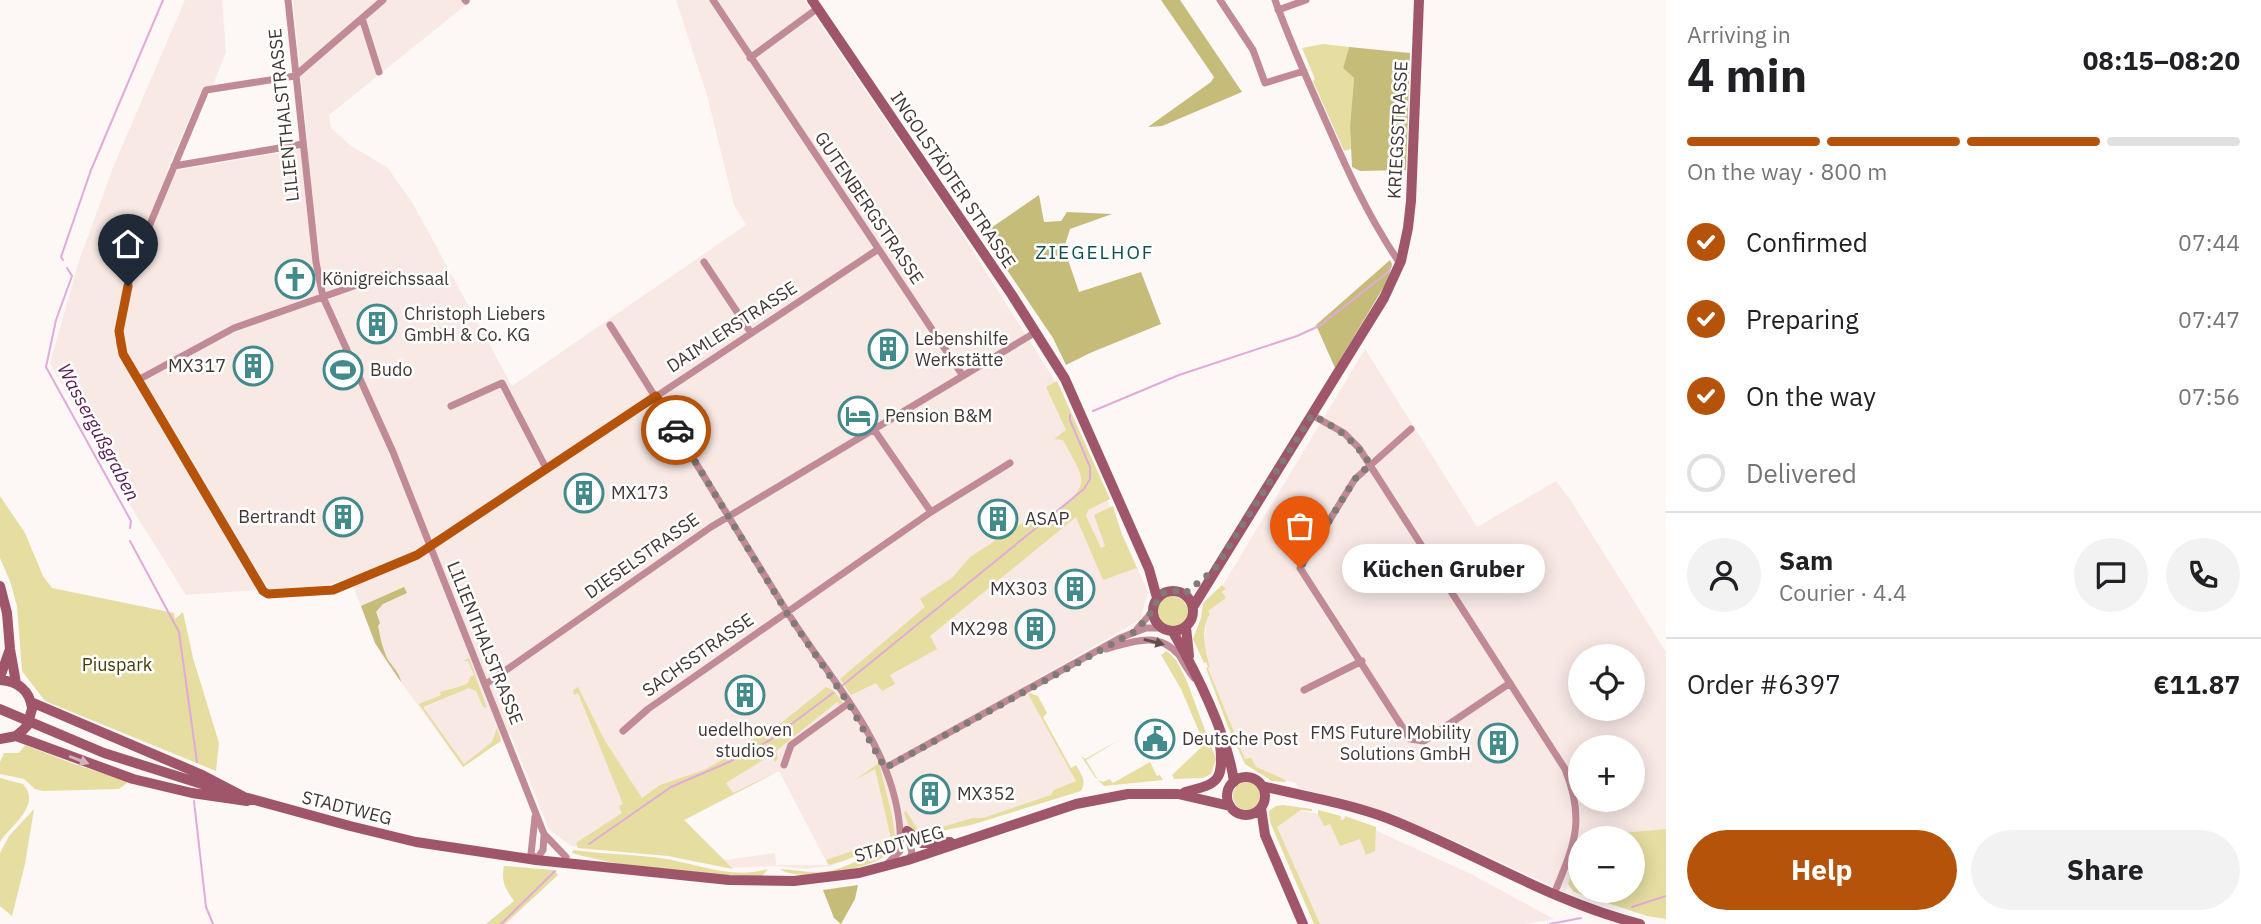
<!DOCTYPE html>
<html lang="en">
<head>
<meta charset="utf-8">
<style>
  :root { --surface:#fff; --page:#f2f2f2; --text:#202124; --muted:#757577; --line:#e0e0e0; --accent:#b45309 }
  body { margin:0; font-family:"IBM Plex Sans",sans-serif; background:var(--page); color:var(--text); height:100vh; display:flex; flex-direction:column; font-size:26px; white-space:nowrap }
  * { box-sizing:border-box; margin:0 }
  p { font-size:23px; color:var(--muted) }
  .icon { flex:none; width:38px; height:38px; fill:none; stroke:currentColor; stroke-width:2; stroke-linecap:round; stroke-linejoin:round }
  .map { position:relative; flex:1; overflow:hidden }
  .sheet { display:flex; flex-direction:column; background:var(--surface); width:595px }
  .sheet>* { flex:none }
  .fabs { position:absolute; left:1568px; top:644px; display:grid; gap:14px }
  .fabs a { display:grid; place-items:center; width:77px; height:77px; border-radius:50%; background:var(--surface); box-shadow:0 4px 18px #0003; font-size:35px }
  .pin { position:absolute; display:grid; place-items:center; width:60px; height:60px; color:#fff; margin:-72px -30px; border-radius:50% 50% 50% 0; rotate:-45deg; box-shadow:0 0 7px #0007 }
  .pin .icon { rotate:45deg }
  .courier { position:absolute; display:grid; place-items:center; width:70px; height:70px; margin:-35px; border:5px solid #b45309; border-radius:50%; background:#fff; color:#222; box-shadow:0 2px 9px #0007 }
  .bubble { position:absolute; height:49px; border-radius:24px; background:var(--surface); box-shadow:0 4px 18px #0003; font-size:23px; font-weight:800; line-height:49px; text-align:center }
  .headline em { font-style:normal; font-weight:800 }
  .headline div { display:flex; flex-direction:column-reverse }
  .headline { display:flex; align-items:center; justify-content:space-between; height:119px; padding:0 21px }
  h1 { font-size:46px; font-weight:800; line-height:52px }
  .bar { display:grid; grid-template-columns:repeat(4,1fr); gap:10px 7px; align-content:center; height:84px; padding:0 21px }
  .bar i { height:9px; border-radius:5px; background:var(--line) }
  .bar .active { background:var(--accent) }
  .bar p { grid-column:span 4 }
  .line { display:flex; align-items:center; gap:18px; padding:0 21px; border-top:2px solid var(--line) }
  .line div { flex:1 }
  .round { display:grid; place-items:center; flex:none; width:74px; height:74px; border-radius:37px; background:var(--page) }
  ol { padding:0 21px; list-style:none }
  li { display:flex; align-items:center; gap:21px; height:77px }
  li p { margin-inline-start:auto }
  li .icon { padding:7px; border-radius:50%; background:var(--accent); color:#fff; stroke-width:4 }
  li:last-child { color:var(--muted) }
  li i { width:38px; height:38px; border:4px solid var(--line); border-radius:50% }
  .button { display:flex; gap:14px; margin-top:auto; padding:14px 21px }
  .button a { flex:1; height:80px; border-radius:42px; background:var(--accent); color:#fff; font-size:28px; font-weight:800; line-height:80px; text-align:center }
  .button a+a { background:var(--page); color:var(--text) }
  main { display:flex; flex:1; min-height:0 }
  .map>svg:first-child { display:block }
  .built { fill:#f8e9e5; fill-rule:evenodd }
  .green { fill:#e6dda1 }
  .forest { fill:#c5bc7a }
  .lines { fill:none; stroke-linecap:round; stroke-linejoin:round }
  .stream { stroke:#e1abd9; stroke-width:2 }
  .street { stroke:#c08b97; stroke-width:7 }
  .secondary { stroke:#a0566a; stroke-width:10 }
  .secondary-bridge { stroke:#a0566a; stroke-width:10 }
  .oneway { fill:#624c4d }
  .oneway2 { fill:#d4b3bc }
  .done { stroke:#837a78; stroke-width:7; stroke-dasharray:0 12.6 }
  .route { stroke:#b45309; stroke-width:9 }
  .labels { text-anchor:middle; stroke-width:5; stroke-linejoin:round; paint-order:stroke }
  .street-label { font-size:18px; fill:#423734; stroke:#fff }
  .poi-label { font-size:18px; fill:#423734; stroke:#fff; text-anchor:start }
  .park-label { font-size:18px; fill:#433c05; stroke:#fff }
  .neighbourhood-label { font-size:19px; letter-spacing:2px; fill:#0f4e50; stroke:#fff }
  .water-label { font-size:19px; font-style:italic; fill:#581b53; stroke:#fff }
</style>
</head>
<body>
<main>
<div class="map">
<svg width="1666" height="924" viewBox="0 0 1666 924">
  <rect width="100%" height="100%" fill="#fdf7f6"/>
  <!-- built -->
  <path class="built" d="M185,0H222L226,52L213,85L203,87L166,172L308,148L293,0H472L329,115L331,128L351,146L387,167L412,202L512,386L746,225L734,205L707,95L676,0H804L964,237L1055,381L1148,592L1140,620L1024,686L1077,781L1071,791L974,823L928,834H913L830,866L805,869L777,866L726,868L668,852L571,846L549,829L510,733L463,767L384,659L375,643L350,578L329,585L186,595L133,510L50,363L79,261L114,165ZM779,771L828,865H776L775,853L725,860L684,820Z
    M1365,349L1477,527L1556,481L1569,498L1666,652V829L1619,833L1605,838H1580V848L1565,892L1433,831L1344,799L1298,788L1296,783L1275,777L1256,767L1245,759L1208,668L1210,667L1204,648L1206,626L1204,622L1210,614L1208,611L1226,589L1223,585ZM1580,656H1633V709H1580ZM1580,747H1633V800H1580Z
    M1277,807L1351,819L1471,874L1554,919L1526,924H1317L1271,819Z"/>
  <!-- green -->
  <path class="green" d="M1323,44L1349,47L1343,68L1354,78L1350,126L1351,149L1344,151L1313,81L1315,79L1302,48Z
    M1057,381L1110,499L1088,510L1086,516L1101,548L1105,546L1094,515L1113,506L1122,535L1137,568L1103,580L1076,517L930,636L937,649L890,675L895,684L882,691L876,683L851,695L840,679L925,607L920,599L953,577L970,557L1035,515L1040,521C1053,512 1085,496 1081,477C1078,464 1069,452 1063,440L1054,439L1066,430L1046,387Z
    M0,496L25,533L43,576L52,588L174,613L175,619L183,612L193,658L219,743L216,771L45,701L22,671L17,606L10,581L0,558Z
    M1222,585L1226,589L1222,592L1226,598L1208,611L1210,614C1200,628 1205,651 1210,667L1208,668L1245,759L1251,758L1256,767L1286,780L1285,782L1272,781L1245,764L1228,727L1206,668L1208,667L1206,662L1204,663L1193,639L1201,618L1203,603Z
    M1156 612a16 16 0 1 1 32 0a16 16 0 1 1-32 0Z
    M1167,651L1176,660L1186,679L1208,738L1203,741L1181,689L1161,655Z
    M469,658L487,708L483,707L476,691L469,688L423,707L464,764L492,742L497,728L501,741L463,767L419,704L441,695L440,692C449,689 459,688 468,683L470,677L474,675L468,661H463Z
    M578,687L605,741L642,798L660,785L704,770L733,754L751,740L775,728L826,687L834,691L842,702L841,706L837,702L776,751L778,759L775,762L771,755L726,783L733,793L779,771L684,820L733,869L668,856L578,848L576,843L622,813L619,806L623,804L578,693L574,695L573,690Z
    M1030,693L1038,696L1047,713L1043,717L1071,768L1076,765C1081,774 1087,781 1081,791L971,825L917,836L908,824L904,813L906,811L920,833L973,818H983L1051,795L1054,790L1076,781L1028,694Z
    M1123,738L1086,760L1098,780L1103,782L1110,779L1113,783L1150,762L1157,776L1160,775L1163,780L1104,786L1095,777L1081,756L1085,759Z
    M1209,740L1216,759L1211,774L1203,778L1174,779L1172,775Z
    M25,745L74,764L127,781V783L119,789L43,791L35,789L24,779L0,774V762L4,753H19Z
    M879,763L892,816L896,841C873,848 852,859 829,865L826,860L891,838L875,769L855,780Z
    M0,778L23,784C42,805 11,825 0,842Z
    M1233 796a14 14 0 1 1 28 0a14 14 0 1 1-28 0Z
    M1283,805L1312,809V811L1301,810L1277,827L1320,924H1314L1270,822L1269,811L1276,806Z
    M34,809L25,864L12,916L0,906V853L9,836Z
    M1318,810L1341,816L1340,820H1344L1345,816L1376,827L1375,851L1366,855L1360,839L1340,846L1330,824L1324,826L1318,814Z
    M1666,829V919L1647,916L1574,892L1568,884L1580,848V891H1633V838H1605L1619,833Z
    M896,846C885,868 800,884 780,869C798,870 815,875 834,870C856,864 874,849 896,846Z
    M573,850C602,854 631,854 660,858C696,863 731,880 768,869L762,876C703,875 628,869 572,853Z
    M504,866L554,870L558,875L505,924H486L514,901C505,888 501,882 504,866Z"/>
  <!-- forest -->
  <path class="forest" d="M1161,0H1180L1242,92L1162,126L1148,127L1211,82L1214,77Z
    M1349,47L1410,53L1406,170L1360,171L1352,167L1350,126L1354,78L1343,68Z
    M1039,195L1044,222L1061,221L1067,212L1112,214L1070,229L1064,248L1079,292L1141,272L1161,324L1090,353L1066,365L1053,338L986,239L985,232Z
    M1390,260L1392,264L1388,280L1335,368L1316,325Z
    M404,587L407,593L383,604L376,612L380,623L378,626C380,635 381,643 385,653C388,664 400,671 401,682L375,643L361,606Z
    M858,885L855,899L841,924L834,918L823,890Z"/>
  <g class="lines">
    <!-- stream -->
    <path class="stream" d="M63,260L61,257L91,170L163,0
      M67,268L72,276L56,320L46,367L131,521L130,528
      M1093,411L1179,375L1297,336L1319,326L1387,273L1391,266
      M130,541L179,632L197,762
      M843,685L1084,489L1090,479V467L1070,420V415
      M194,801L206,907L213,924
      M589,844L671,787L729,762L770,740L833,693
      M1632,907L1666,896
      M501,924L555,871
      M1550,924L1581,918"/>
    <!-- street -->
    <path class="street" d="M288,0L316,262L323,297L393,452L544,834L566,857
      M383,0L295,76L206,90L138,253L128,286L119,331L120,345L126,361L266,594L333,590L417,555L877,250
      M465,0L466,1
      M713,0L963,376
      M1220,0L1253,50L1265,83L1304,71
      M1275,0C1289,39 1306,77 1323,115C1345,165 1366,213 1397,259L1401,261
      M1278,10L1306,0
      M362,18L379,72
      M750,58L818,8
      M174,166L303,144
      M704,262L751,333
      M610,325C670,419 727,515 786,610C818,662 862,710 885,768C895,793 902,824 900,851L887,864
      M138,380L234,328L388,274
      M451,406L502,383L546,468
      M1312,415L1344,433L1359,448L1565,769C1586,821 1574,845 1554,894
      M1411,429L1355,479L1300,568L1410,739L1424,741L1510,683
      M875,431L931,512
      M1137,629L1153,611
      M1106,649C1132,642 1158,630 1179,655C1184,663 1188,671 1194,678
      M486,684L711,527L1036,332
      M1304,690L1362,661
      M623,731L648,709L931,512L1010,463
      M784,765L791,745L849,703
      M885,768L1120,638L1146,628H1161
      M535,817L531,854L536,858
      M907,831L912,853L909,860
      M536,860L543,850L544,835"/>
    <!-- secondary -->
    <path class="secondary" d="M812,0L1012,295L1065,379L1149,569L1157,598
      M0,586L7,613L10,649L16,683
      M1153 611a20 20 0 1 1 40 0a20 20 0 1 1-40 0Z
      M1193,607L1384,298L1401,261L1408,228L1411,201L1419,0
      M1186,627L1189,656
      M1173,632C1196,672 1228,736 1234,782
      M0,677L10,649
      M0,680C18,681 30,691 32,708
      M31,702L200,774L244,797L350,826L416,842L536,860L729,880L794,881L859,873L908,860L1076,804L1128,794H1178L1230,806
      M0,709L104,753L227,792
      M16,736L133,779L192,793L247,801
      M0,739L16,736L21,732
      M1227 796a19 19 0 1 1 38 0a19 19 0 1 1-38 0Z
      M1262,786C1304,796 1346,803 1387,818C1472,851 1551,902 1640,924
      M1185,792C1219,784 1224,780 1220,744
      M1261,808L1265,835L1303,924
      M907,831L922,843L950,842"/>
    <!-- secondary-bridge -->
    <path class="secondary-bridge" d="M21,732L27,726L32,709"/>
  </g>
  <!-- one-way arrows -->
  <defs><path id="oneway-solid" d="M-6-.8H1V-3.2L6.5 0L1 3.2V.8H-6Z" transform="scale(1.75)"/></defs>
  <use class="oneway" href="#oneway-solid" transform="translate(1154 642) rotate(14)"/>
  <use class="oneway2" href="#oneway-solid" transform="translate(79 760) rotate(21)"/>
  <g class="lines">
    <!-- done -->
    <path class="done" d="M676,430L787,613L849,704L885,768L1134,632C1139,626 1146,621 1150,614C1159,600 1161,583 1184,594L1214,570L1312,415C1337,427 1355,441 1370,464L1355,479L1300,568"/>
    <!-- route -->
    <path class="route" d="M128,286L119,331L123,354L263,591L268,594L333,590L417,555L656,396L676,430"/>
  </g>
  <!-- icons -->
  <defs>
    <symbol id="church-ring" viewBox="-11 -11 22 22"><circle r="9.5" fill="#fff" stroke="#428a8c" stroke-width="1.5"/><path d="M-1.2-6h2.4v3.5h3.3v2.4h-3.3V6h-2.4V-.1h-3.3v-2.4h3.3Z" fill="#428a8c"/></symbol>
    <symbol id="building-ring" viewBox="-11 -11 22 22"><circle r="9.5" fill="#fff" stroke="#428a8c" stroke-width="1.5"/><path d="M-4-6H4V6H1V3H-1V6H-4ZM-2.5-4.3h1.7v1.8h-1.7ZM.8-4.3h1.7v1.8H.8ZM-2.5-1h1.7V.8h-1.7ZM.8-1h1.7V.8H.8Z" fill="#428a8c"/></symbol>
    <symbol id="stadium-ring" viewBox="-11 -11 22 22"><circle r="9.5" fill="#fff" stroke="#428a8c" stroke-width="1.5"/><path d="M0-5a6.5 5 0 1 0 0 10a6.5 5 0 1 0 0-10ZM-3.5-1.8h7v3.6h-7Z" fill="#428a8c"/></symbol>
    <symbol id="hotel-ring" viewBox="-11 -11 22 22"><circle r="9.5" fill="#fff" stroke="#428a8c" stroke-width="1.5"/><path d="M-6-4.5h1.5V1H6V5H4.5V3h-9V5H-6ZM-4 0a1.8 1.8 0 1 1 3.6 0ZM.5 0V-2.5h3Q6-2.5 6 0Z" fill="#428a8c"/></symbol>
    <symbol id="civic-ring" viewBox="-11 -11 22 22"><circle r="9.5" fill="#fff" stroke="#428a8c" stroke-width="1.5"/><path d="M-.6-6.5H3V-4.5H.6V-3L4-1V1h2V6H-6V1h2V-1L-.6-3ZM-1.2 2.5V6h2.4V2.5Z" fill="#428a8c"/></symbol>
  </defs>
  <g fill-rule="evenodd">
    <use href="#church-ring" x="273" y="257" width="44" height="44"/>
    <use href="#building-ring" x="355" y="302" width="44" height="44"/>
    <use href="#building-ring" x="866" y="327" width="44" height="44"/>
    <use href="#building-ring" x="231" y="344" width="44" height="44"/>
    <use href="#stadium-ring" x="321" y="348" width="44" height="44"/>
    <use href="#hotel-ring" x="836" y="394" width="44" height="44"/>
    <use href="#building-ring" x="562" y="471" width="44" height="44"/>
    <use href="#building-ring" x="321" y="495" width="44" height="44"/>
    <use href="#building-ring" x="976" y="497" width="44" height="44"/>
    <use href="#building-ring" x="1053" y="567" width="44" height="44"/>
    <use href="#building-ring" x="1013" y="607" width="44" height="44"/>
    <use href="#building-ring" x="723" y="673" width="44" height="44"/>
    <use href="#civic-ring" x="1133" y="717" width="44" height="44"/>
    <use href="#building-ring" x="1476" y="721" width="44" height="44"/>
    <use href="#building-ring" x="908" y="772" width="44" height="44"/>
  </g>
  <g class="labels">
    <!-- street labels -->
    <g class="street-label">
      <text transform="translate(284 115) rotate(-96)" y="6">LILIENTHALSTRASSE</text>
      <text transform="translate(1398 130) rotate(-87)" y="6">KRIEGSSTRASSE</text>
      <text transform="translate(953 180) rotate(56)" y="6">INGOLSTÄDTER STRASSE</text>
      <text transform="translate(869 208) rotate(56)" y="6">GUTENBERGSTRASSE</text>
      <text transform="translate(732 327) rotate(-33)" y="6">DAIMLERSTRASSE</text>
      <text transform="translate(642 556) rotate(-35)" y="6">DIESELSTRASSE</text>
      <text transform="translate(485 643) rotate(68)" y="6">LILIENTHALSTRASSE</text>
      <text transform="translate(698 655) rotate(-35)" y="6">SACHSSTRASSE</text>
      <text transform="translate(347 808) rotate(14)" y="6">STADTWEG</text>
      <text transform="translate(899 844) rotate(-16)" y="6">STADTWEG</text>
    </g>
    <!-- poi labels -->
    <g class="poi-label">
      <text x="322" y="285">Königreichssaal</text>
      <text x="404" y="320">Christoph Liebers<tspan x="404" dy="21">GmbH &amp; Co. KG</tspan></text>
      <text x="915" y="345">Lebenshilfe<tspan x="915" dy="21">Werkstätte</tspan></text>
      <text x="226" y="372" text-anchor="end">MX317</text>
      <text x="370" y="376">Budo</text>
      <text x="885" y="422">Pension B&amp;M</text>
      <text x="611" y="499">MX173</text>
      <text x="316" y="523" text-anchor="end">Bertrandt</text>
      <text x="1025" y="525">ASAP</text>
      <text x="1048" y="595" text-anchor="end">MX303</text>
      <text x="1008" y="635" text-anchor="end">MX298</text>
      <text x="745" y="736" text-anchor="middle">uedelhoven<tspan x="745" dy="21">studios</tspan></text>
      <text x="1471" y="739" text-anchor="end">FMS Future Mobility<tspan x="1471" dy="21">Solutions GmbH</tspan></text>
      <text x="1182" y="745">Deutsche Post</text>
      <text x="957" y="800">MX352</text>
    </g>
    <!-- park labels -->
    <g class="park-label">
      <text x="117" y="671">Piuspark</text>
    </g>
    <!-- neighbourhood labels -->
    <g class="neighbourhood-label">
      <text x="1095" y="259">ZIEGELHOF</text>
    </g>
    <!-- water labels -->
    <g class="water-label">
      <text transform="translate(99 432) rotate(62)" y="7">Wassergußgraben</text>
    </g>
  </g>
</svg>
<div class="fabs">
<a><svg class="icon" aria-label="locate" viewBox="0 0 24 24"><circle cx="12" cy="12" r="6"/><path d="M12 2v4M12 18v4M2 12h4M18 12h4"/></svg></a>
<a>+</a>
<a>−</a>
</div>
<div class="pin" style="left:1300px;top:568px;background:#ea580c"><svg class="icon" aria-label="bag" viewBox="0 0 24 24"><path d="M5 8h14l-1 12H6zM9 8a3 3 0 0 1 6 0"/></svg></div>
<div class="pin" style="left:128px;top:286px;background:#1f2937"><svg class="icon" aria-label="home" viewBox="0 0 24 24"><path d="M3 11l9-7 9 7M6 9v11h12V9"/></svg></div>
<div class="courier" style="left:676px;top:430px"><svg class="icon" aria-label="car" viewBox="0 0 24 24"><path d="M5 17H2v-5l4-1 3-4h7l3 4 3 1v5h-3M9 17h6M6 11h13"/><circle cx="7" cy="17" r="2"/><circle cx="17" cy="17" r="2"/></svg></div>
<div class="bubble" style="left:1342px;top:544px;width:203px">Küchen Gruber</div>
</div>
<section class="sheet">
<div class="headline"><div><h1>4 min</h1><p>Arriving in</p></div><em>08:15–08:20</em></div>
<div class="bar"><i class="active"></i><i class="active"></i><i class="active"></i><i></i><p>On the way · 800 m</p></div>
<ol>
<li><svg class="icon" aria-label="check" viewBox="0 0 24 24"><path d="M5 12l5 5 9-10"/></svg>Confirmed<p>07:44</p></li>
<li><svg class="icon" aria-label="check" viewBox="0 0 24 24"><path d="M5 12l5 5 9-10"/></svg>Preparing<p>07:47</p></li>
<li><svg class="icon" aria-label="check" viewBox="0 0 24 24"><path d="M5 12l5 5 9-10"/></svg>On the way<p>07:56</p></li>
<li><i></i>Delivered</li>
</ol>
<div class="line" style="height:126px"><a class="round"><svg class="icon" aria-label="person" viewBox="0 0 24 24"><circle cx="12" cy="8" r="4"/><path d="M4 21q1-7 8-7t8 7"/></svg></a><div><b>Sam</b><p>Courier · 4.4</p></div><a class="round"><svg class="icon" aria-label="chat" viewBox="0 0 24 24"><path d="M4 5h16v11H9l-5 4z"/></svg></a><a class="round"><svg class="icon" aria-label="phone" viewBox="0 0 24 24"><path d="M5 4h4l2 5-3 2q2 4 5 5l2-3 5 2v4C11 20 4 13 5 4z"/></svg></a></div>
<div class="line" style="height:91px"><div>Order #6397</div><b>€11.87</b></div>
<div class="button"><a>Help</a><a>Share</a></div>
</section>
</main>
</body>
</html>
